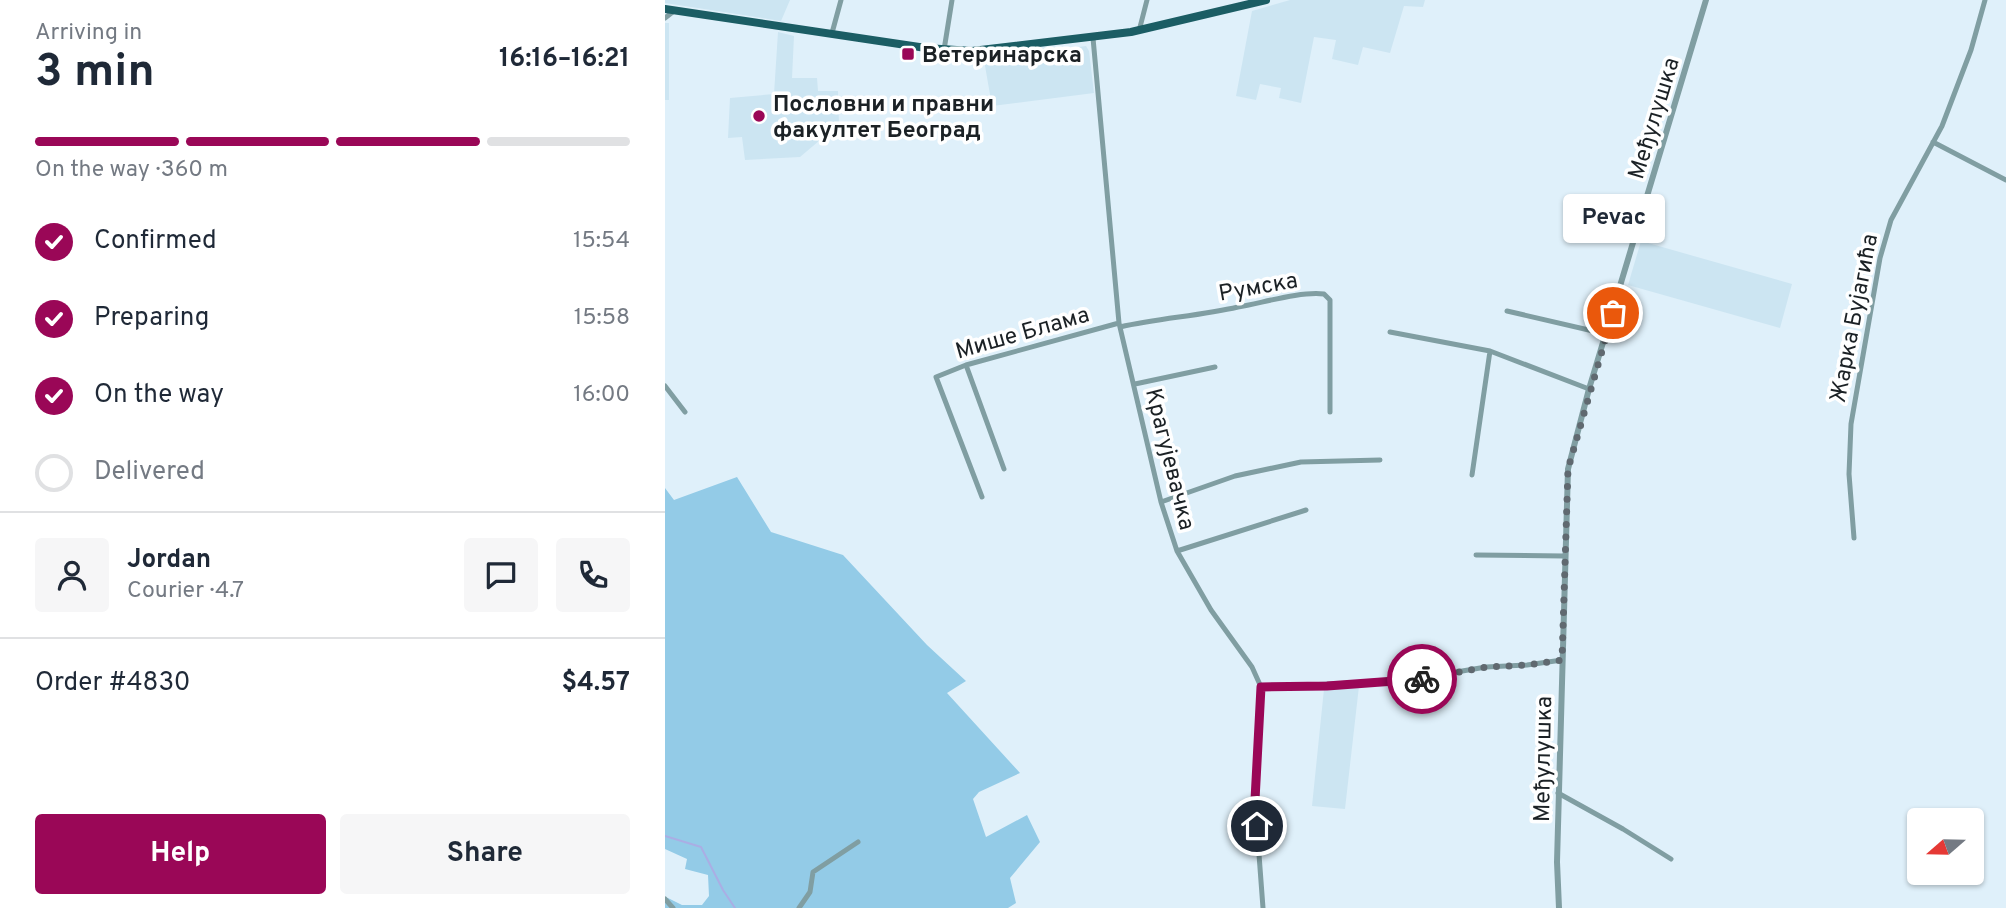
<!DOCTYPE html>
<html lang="en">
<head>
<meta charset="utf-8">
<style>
  :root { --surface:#fff; --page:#f6f6f7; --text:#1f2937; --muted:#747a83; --line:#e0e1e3; --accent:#9a0757 }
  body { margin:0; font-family:Overpass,sans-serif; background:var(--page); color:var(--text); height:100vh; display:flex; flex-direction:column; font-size:26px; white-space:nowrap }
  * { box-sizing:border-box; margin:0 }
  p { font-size:23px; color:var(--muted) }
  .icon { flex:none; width:38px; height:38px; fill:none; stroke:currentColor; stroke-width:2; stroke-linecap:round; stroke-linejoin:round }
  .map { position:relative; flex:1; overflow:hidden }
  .sheet { display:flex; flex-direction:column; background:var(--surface); width:665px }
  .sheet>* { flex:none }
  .needle { width:46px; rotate:250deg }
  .controls { position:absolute; left:1242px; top:808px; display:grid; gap:14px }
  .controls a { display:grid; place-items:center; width:77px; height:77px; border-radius:7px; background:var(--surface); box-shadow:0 2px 5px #0004; font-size:35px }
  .pin { position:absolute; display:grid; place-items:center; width:60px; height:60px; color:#fff; margin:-30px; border:4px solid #fff; border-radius:50%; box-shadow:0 2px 7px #0007 }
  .courier { position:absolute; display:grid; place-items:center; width:70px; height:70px; margin:-35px; border:5px solid #9a0757; border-radius:50%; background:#fff; color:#222; box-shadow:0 2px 9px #0007 }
  .bubble { position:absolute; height:49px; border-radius:7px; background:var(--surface); box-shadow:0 2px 5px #0004; font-size:23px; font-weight:700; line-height:49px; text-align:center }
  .headline em { font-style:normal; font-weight:700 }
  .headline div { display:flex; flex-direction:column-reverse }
  .headline { display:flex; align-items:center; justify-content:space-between; height:119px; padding:0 35px }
  h1 { font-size:46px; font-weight:700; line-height:52px }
  .bar { display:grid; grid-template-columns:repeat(4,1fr); gap:10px 7px; align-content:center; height:84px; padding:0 35px }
  .bar i { height:9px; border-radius:5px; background:var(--line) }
  .bar .active { background:var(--accent) }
  .bar p { grid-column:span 4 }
  .line { display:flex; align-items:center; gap:18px; padding:0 35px; border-top:2px solid var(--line) }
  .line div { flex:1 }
  .round { display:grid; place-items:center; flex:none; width:74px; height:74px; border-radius:7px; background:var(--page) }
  ol { padding:0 35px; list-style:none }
  li { display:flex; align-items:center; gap:21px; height:77px }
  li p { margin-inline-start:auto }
  li .icon { padding:7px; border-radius:50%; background:var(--accent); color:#fff; stroke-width:4 }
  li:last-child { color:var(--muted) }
  li i { width:38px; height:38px; border:4px solid var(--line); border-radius:50% }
  .action { display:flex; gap:14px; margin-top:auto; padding:14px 35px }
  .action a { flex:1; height:80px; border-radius:7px; background:var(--accent); color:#fff; font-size:28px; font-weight:700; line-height:80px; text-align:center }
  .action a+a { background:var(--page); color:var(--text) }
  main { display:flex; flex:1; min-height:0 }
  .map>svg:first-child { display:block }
  .built { fill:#cce5f2 }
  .green { fill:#93cbe7 }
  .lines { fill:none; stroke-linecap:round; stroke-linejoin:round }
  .stream { stroke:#aaaee4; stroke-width:2 }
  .minor { stroke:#809ea2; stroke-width:5 }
  .tertiary { stroke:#809ea2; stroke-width:6 }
  .primary { stroke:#1b5d64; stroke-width:8 }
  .done { stroke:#606970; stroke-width:7; stroke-dasharray:0 12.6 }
  .route { stroke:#9a0757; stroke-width:9 }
  .poi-dot { fill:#9a0757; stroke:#fff; stroke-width:2.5 }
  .labels { text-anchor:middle; stroke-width:7; stroke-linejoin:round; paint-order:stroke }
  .poi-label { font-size:23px; font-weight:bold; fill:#1b2125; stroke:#fff; text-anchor:start }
  .street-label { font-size:23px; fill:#1b2125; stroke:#fff }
</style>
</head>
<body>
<main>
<section class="sheet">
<div class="headline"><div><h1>3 min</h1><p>Arriving in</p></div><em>16:16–16:21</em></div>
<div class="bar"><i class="active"></i><i class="active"></i><i class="active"></i><i></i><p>On the way · 360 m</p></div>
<ol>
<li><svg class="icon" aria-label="check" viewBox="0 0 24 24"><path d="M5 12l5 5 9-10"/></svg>Confirmed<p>15:54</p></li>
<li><svg class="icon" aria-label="check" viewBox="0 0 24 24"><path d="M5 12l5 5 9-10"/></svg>Preparing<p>15:58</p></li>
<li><svg class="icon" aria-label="check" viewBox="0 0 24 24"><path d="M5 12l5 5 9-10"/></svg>On the way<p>16:00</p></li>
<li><i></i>Delivered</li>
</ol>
<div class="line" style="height:126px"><a class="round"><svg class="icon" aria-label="person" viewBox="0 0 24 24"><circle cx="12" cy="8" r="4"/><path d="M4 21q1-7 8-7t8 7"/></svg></a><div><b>Jordan</b><p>Courier · 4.7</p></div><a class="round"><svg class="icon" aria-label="chat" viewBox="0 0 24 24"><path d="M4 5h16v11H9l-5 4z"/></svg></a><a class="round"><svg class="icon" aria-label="phone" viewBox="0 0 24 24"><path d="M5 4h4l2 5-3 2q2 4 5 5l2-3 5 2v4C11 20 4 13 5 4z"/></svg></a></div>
<div class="line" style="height:91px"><div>Order #4830</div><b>$4.57</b></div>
<div class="action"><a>Help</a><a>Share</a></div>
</section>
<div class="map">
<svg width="1341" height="908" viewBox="0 0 1341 908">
  <rect width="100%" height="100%" fill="#dff0fa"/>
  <!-- built -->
  <path class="built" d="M0,0H125L116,21L0,3Z
    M625,0H760L758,7L739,6L725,53L698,47L693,65L667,59L671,40L649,37L636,103L614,98L616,88L595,84L591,100L571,96L587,11Z
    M0,23H4V100H0Z
    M113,32L129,36L127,78H152L153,91H173L174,124L135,157L80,160L77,137L63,138L65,98L109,94Z
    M421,46L424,51L429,93L327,106L319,60Z
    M976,241L1127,284L1115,328L963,285Z
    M694,686L680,809L647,806L659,689Z"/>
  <!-- green -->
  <path class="green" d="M72,477L106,532L178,555L262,645L301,681L282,693L355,773L314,792L308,799L321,837L362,815L375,842L345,878L351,903L343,908H0V899L3,898L17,905H37L44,896L43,875L20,869L22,859L0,849V488L9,500Z"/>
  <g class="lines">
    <!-- stream -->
    <path class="stream" d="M0,836L36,847L58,890L70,908"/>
    <!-- minor -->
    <path class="minor" d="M0,18L9,11
      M474,31L482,0
      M167,33L176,0
      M428,38L454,323L496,502L512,551L546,610L587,667L596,687L590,801L598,908
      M279,50L287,0
      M1268,142L1341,180
      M842,311L941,334
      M455,327C495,318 534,316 573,307C597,303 636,291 659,294L665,300V412
      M725,332L825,351L924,389
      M301,365L339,469
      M470,384L550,367
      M0,386L20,412
      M807,475L825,351
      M317,497L271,377L301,365L454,323
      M496,502L570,476L636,462L715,460
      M1189,538L1184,474L1186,424L1215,258L1226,220L1277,126L1306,50L1320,0
      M512,551L641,510
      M811,555L899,556
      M596,687L738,681L821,667L862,665L897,660
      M893,793L958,829L1006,859
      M0,899L8,908
      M134,908L145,892L148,872L193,842"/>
    <!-- tertiary -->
    <path class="tertiary" d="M894,908L892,862L903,469L924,389L1041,0"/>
    <!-- primary -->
    <path class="primary" d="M0,9L261,48L307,51L466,32L601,0"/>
  </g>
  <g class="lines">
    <!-- done -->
    <path class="done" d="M757,679L821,667L862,665L897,660L903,469L948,313"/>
    <!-- route -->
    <path class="route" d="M592,826L590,800L596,687L662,686L757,679"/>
  </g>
  <!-- markers -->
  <g class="poi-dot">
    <rect x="236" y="47" width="14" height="14" rx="3.5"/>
    <circle cx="94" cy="116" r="7"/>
  </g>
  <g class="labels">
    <!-- poi labels -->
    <g class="poi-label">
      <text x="257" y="62">Ветеринарска</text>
      <text x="108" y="111">Пословни и правни<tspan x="108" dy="26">факултет Београд</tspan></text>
    </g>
    <!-- street labels -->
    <g class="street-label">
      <text transform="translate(988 118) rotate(-73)" y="8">Међулушка</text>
      <text transform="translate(593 286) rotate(-10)" y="8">Румска</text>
      <text transform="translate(1188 318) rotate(-79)" y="8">Жарка Бујагића</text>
      <text transform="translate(357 332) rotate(-16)" y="8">Мише Блама</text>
      <text transform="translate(506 459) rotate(76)" y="8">Крагујевачка</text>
      <text transform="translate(877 759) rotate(-89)" y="8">Међулушка</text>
    </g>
  </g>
</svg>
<div class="controls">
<a><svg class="needle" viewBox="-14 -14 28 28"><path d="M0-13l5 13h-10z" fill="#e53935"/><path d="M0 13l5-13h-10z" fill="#747a83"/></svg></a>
</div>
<div class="pin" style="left:948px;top:313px;background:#ea580c"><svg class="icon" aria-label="bag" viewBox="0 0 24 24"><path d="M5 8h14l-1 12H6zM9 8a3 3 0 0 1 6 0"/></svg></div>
<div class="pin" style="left:592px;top:826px;background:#1f2937"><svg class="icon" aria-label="home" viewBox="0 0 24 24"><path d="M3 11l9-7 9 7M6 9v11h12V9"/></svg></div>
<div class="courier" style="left:757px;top:679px"><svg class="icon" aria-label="bike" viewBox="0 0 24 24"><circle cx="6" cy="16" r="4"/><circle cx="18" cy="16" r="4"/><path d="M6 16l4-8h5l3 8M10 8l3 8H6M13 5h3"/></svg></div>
<div class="bubble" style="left:898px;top:194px;width:102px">Pevac</div>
</div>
</main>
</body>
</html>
